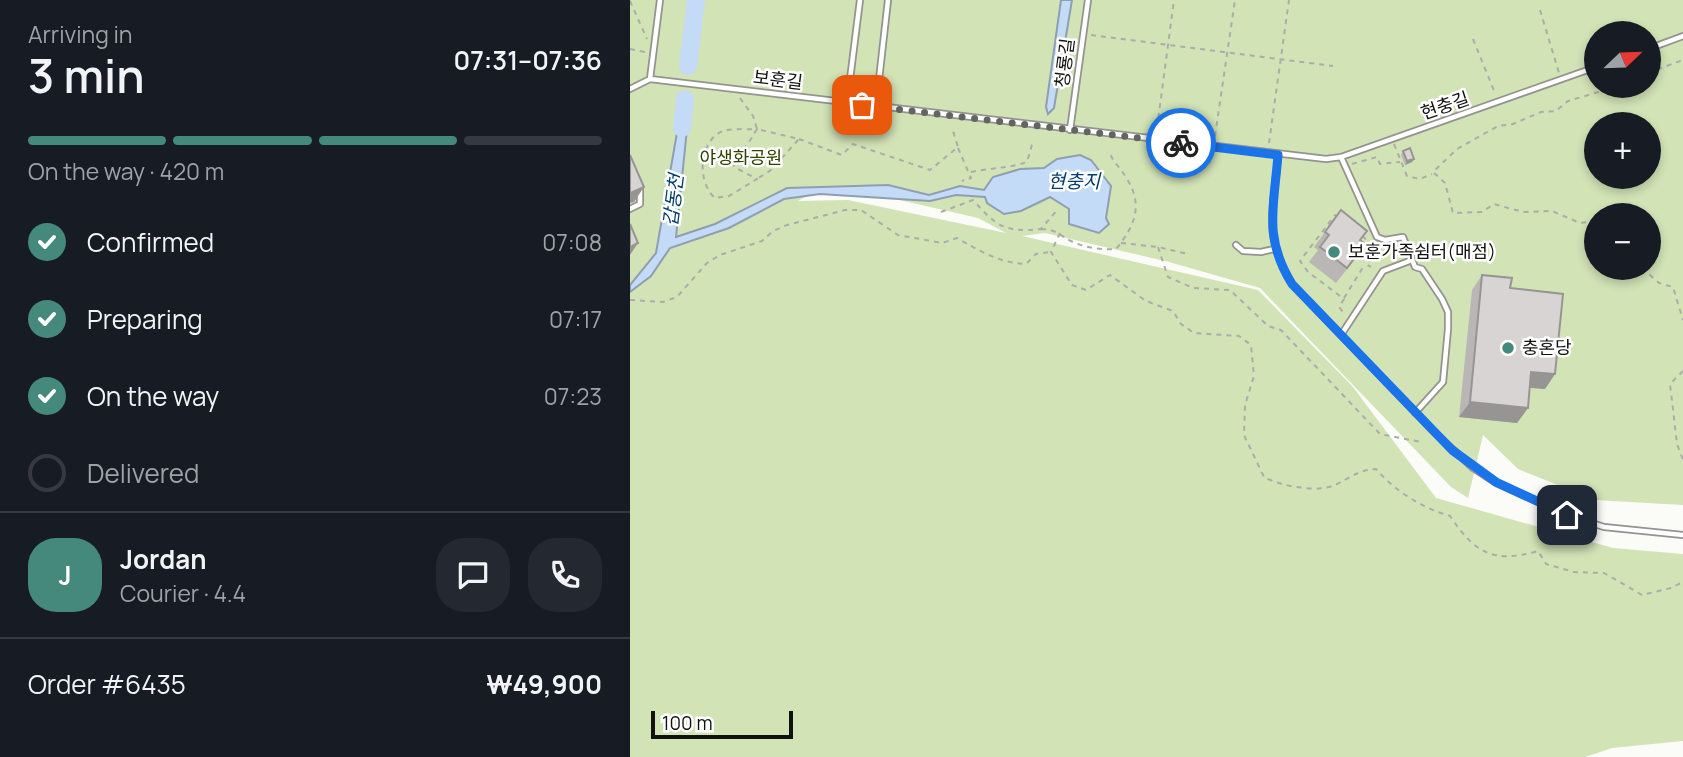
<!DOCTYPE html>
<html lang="en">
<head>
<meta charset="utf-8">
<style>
  :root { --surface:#171b24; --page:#242831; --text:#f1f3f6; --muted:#9ea1a6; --line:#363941; --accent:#45897c }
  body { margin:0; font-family:Manrope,"Noto Sans KR",sans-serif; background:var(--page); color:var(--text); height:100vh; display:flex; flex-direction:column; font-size:26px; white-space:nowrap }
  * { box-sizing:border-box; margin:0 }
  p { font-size:23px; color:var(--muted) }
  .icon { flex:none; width:38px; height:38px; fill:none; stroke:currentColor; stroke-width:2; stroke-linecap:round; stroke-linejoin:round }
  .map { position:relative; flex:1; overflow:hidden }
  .side { display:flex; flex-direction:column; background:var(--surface); width:630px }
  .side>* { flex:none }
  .needle { width:46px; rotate:67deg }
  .controls { position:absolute; left:954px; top:21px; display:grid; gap:14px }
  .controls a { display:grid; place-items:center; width:77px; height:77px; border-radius:50%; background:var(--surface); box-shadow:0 4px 10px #0003; font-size:35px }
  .scale { position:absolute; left:21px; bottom:18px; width:142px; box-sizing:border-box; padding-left:7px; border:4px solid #121211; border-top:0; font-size:19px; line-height:24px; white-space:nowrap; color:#121211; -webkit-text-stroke:5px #fff; paint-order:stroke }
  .pin { position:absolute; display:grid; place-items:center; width:60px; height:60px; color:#fff; margin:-30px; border-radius:14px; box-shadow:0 4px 10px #0006 }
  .courier { position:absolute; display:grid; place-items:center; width:70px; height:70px; margin:-35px; border:5px solid #1a73e8; border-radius:50%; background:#fff; color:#222; box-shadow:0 2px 9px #0007 }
  .overview em { font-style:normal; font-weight:600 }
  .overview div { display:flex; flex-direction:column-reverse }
  .overview { display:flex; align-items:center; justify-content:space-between; height:119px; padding:0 28px }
  h1 { font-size:46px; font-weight:600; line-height:52px }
  .bar { display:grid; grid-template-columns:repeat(4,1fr); gap:10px 7px; align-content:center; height:84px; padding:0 28px }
  .bar i { height:9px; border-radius:5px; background:var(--line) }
  .bar .on { background:var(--accent) }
  .bar p { grid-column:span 4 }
  .line { display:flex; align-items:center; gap:18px; padding:0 28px; border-top:2px solid var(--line) }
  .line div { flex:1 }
  .round { display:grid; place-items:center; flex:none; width:74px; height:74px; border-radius:28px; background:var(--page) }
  ol { padding:0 28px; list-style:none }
  li { display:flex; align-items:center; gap:21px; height:77px }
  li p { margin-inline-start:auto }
  li .icon { padding:7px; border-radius:50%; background:var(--accent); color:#fff; stroke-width:4 }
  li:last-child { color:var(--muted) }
  li i { width:38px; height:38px; border:4px solid var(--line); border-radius:50% }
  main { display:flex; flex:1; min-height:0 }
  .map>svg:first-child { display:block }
  .green { fill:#d2e3b6; fill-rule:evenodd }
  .water { fill:#c3dbf6; stroke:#8e9fb1; stroke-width:2 }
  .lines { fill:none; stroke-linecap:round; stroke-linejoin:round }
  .river { stroke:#c3dbf6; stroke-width:18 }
  .lane-casing { stroke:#949390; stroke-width:8 }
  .path { stroke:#acacaa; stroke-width:2; stroke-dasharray:5 5; stroke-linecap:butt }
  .lane { stroke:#fff; stroke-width:4.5 }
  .wall { fill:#bab6b6 }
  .shaded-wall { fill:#979494 }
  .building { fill:#d8d4d4; stroke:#979494; stroke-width:2 }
  .done { stroke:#646462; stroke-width:7; stroke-dasharray:0 12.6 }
  .route { stroke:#1a73e8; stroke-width:9 }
  .poi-dot { fill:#45897c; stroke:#fff; stroke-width:2.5 }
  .labels { text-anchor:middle; stroke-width:5; stroke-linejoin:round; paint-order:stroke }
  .street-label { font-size:18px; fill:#121211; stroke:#fff }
  .park-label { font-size:18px; fill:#304001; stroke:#fff }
  .poi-label { font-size:18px; fill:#121211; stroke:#fff; text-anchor:start }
  .water-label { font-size:19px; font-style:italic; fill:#003c71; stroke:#fff }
</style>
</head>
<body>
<main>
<section class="side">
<div class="overview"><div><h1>3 min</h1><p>Arriving in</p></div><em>07:31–07:36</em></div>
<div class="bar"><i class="on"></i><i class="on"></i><i class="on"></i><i></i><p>On the way · 420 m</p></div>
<ol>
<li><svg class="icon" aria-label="check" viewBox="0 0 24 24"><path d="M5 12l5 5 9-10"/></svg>Confirmed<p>07:08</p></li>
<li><svg class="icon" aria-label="check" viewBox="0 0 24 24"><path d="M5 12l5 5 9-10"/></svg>Preparing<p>07:17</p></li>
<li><svg class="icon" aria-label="check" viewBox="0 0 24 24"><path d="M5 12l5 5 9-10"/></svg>On the way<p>07:23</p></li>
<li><i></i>Delivered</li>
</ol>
<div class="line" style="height:126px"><b class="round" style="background:var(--accent);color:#fff">J</b><div><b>Jordan</b><p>Courier · 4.4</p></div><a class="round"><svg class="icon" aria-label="chat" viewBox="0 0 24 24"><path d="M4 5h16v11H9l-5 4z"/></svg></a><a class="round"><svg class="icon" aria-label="phone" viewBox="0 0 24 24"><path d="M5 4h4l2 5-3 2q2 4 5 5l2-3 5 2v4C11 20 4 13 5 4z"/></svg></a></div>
<div class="line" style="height:91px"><div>Order #6435</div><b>₩49,900</b></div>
</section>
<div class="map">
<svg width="1053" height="757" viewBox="0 0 1053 757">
  <rect width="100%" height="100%" fill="#fbfbf8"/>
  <!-- green -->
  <path class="green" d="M0,0H1053V505L965,500L888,469L853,435L838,498L821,487L630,288L539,262L415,233L392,236L628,290L723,387L806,498L983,548L1053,554V741L982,748L955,757H0ZM966,33H1018V86H966ZM966,124H1018V177H966ZM193,187H213L348,218L376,233L218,200L168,201ZM966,215H1018V268H966Z"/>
  <!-- water -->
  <path class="water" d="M61,0H70L64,55L59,61L55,53Z
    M431,0H442L424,108L418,114L416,107Z
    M52,104L59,109L46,237L85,224L157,188L258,185L299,195L330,186L354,190L363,177L390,169L414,168L427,159L450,155L461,160L481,186L476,218L479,224L469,233L439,224V209L420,197L391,211L374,214L357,203L355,197L326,195L300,201L190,194L154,199L99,228L40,248L21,276L0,292V285L26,253Z"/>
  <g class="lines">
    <!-- river -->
    <path class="river" d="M58,66L66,0
      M52,128L55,99"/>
    <defs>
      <path id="lane" d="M1018,49L1053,36
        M20,79L30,0
        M0,89L20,79L696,159L711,157L966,67
        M217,103L230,0
        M246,106L258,0
        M440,130L458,0
        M648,155C644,208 632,236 662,284L802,430L843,468L866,483L937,515L974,527L1053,535
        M711,157L747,237L755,240L773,237L785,267L792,269L812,299L818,312V329L813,382L785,413
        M0,209L10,204V188
        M606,245L613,251L631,252L644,249
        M711,335L753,271L782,260"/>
    </defs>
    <!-- lane casing -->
    <use href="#lane" class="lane-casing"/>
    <!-- path -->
    <path class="path" d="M0,1L17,39
      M910,10L929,73
      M461,35L703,66
      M843,39L865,93
      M0,49L15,52
      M1018,73L1053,60
      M110,98L123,116L127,129L169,139L141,170L127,179
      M527,128L544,0
      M585,136L605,0
      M169,139L212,155L223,144L300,170L328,147L323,131
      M639,143L659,0
      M764,144L777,176L790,179L802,174
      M328,148L341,178L332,181
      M113,153L115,171
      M75,157C107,159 111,156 127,129C117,130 102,128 93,131C68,141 67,183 85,198L99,196L127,179L106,168L99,159
      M722,164L747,157L750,164L770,162
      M341,172C360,168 380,168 397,162L403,141
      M311,212L343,200C366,226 375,233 411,229L428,209
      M708,217L705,215L670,261L678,272L714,299L709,307L713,312L711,314
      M966,221L950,223L922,211L893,212L864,204L852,212L823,213L815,183L803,172L827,149L868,126L883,124L911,112L926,111L938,101L989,86
      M411,229C426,229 429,235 441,241C455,248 471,250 486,249C504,227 514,206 497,179C491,168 483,163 479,151
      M430,233L421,252L442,285L456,290L480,275L516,301L543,311L551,324L564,333L609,336L621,345L624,376L615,405L614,435L634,477C650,486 687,493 705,485C720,478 728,470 746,469C765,491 792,508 820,516C845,553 863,564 908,551L916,564L944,572L974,573L1012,595L1041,588L1053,582
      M732,236L746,247L742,258L736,264L741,267
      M491,243L528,247L558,254
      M528,247L538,277L563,288L600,290L638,326L651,330L750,434L791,442
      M743,258L768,248L771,255
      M1012,268L1029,283L1043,287L1053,320
      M714,298L735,264
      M0,300L33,302L47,297L77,263L90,255L132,241L143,231L157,225L215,210H231L268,235L312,243L327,238C350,251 369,263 396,264L406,254L420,252
      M1053,371L1040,384L1047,444L1053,460"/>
    <!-- lane -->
    <use href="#lane" class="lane"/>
  </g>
  <!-- wall -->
  <path class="wall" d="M773,151L784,159L782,162L775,165L771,155Z
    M695,232L731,240L725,259L706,283L679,262L688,250L684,247Z
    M852,275L880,288L925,374L915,389L900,388L898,408L887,423L829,417L842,290Z"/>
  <!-- shaded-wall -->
  <path class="shaded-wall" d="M784,159L782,162L775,165L777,161Z
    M14,187L4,202L0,203V193Z
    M8,243L0,255V247Z
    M901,372L925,374L915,389L891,387Z
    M840,402L898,408L887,423L829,417Z"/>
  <!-- building -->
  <path class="building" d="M780,148L784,159L777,161L773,151Z
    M0,155L14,187L0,193Z
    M711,210L737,231L730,240L735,244L717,268L690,247L699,235L695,232Z
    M0,224L8,243L0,247Z
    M852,275L882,278L880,288L933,294L925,374L901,372L898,408L840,402Z"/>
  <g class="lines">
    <!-- done -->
    <path class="done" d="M232,105L551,143"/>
    <!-- route -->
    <path class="route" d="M551,143L648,155C644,207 633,237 662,284L822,450L866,482L937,515"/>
  </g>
  <!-- markers -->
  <g class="poi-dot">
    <circle cx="704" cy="252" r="7"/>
    <circle cx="878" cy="348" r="7"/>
  </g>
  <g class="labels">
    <!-- street labels -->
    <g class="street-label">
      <text transform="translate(435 63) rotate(-83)" y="6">청룡길</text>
      <text transform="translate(148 80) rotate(7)" y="6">보훈길</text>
      <text transform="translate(815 106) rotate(-19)" y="6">현충길</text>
    </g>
    <!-- park labels -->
    <g class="park-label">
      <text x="111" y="164">야생화공원</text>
    </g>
    <!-- poi labels -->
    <g class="poi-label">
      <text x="718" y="258">보훈가족쉼터(매점)</text>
      <text x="892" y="354">충혼당</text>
    </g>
    <!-- water labels -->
    <g class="water-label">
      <text x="444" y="188">현충지</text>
      <text transform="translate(43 200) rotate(-83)" y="7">갑동천</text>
    </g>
  </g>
</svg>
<div class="controls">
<a><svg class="needle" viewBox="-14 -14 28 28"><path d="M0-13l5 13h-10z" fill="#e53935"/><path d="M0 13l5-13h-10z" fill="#9ea1a6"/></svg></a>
<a>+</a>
<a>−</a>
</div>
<div class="scale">100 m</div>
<div class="pin" style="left:232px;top:105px;background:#ea580c"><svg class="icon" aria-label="bag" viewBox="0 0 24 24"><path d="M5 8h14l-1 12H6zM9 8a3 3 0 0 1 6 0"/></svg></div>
<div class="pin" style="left:937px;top:515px;background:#1f2937"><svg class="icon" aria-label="home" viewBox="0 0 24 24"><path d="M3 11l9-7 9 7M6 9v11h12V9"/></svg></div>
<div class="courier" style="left:551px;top:143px"><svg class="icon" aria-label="bike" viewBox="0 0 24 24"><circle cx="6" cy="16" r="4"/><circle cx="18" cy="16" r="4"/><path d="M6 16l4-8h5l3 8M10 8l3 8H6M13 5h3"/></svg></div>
</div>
</main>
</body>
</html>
